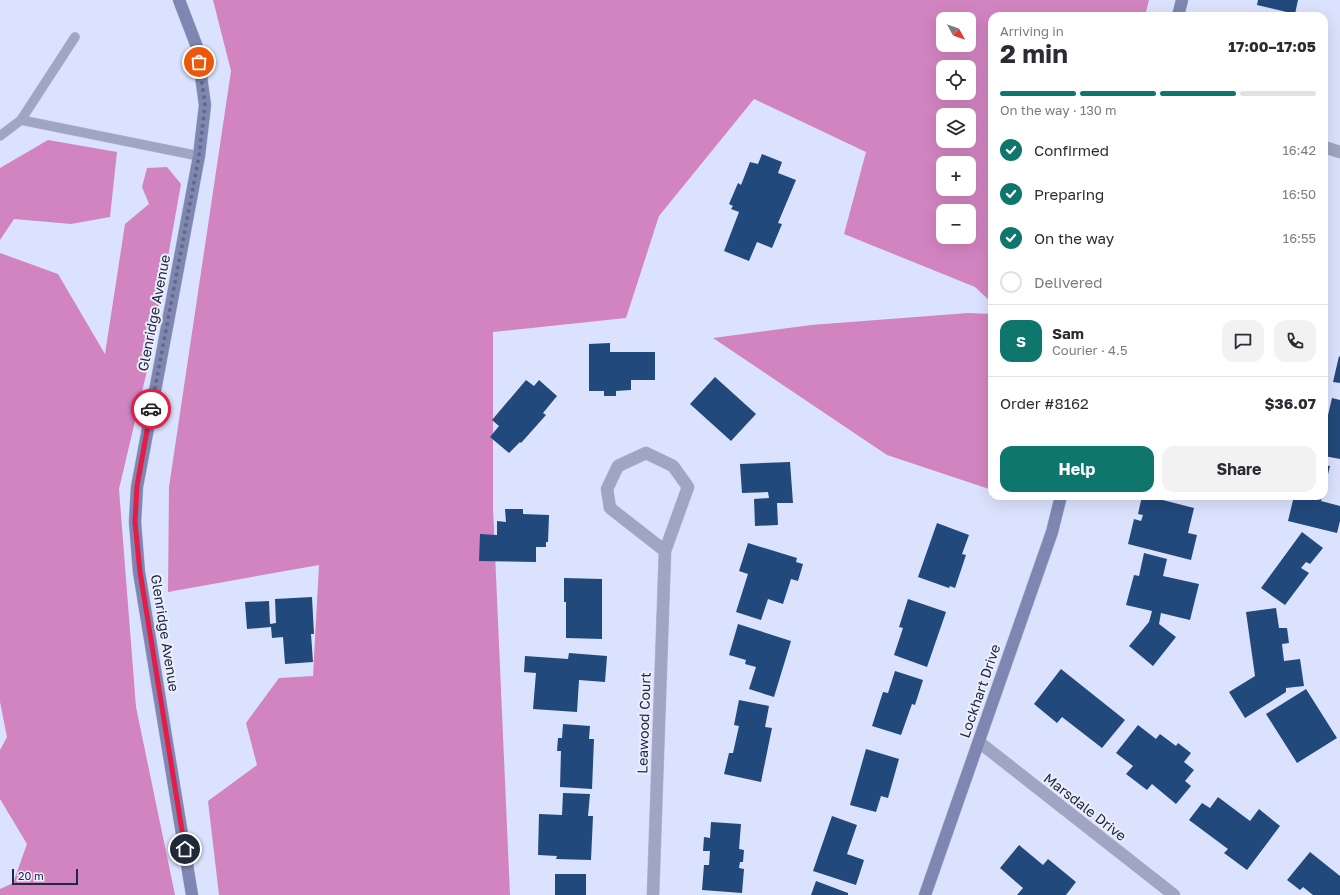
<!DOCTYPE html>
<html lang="en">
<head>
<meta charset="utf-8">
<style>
  :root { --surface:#fff; --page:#f2f2f3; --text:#2b2b33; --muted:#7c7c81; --line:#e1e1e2; --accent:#0f766e }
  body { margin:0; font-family:"Golos Text",sans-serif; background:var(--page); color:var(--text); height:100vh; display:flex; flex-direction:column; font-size:15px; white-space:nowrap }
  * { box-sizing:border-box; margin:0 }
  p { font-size:13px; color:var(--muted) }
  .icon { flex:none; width:22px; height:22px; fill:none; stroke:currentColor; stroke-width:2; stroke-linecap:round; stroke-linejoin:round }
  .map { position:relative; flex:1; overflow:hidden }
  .details { position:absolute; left:988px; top:12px; width:340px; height:488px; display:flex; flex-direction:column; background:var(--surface); border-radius:12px; box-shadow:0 4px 16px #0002 }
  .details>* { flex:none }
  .needle { width:26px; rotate:130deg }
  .fabs { position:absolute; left:936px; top:12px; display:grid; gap:8px }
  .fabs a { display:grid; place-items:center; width:40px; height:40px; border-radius:8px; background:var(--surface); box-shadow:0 4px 16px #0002; font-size:20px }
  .scale { position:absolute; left:12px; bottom:10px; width:66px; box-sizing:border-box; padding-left:4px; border:2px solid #232841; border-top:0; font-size:11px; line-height:14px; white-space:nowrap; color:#232841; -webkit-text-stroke:3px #eceffd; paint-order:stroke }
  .pin { position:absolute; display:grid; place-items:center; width:34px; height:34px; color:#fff; margin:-17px; border:2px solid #fff; border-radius:50%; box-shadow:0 1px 4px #0007 }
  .courier { position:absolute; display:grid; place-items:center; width:40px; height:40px; margin:-20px; border:3px solid #e11d48; border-radius:50%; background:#fff; color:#222; box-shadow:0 1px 5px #0007 }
  .overview em { font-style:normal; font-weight:700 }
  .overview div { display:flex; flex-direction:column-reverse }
  .overview { display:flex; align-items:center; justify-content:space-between; height:68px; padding:0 12px }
  h1 { font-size:26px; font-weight:700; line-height:30px }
  .bar { display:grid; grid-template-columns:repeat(4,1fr); gap:6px 4px; align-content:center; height:48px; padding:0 12px }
  .bar i { height:5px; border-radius:3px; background:var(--line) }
  .bar .active { background:var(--accent) }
  .bar p { grid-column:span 4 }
  .line { display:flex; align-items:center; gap:10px; padding:0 12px; border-top:1px solid var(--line) }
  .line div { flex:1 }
  .round { display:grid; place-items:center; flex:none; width:42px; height:42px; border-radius:12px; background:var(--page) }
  ol { padding:0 12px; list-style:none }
  li { display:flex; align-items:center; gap:12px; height:44px }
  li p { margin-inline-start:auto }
  li .icon { padding:4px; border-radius:50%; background:var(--accent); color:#fff; stroke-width:4 }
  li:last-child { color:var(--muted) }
  li i { width:22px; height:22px; border:2px solid var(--line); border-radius:50% }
  .button { display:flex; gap:8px; margin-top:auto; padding:8px 12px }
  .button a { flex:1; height:46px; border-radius:12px; background:var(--accent); color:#fff; font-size:16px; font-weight:700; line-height:46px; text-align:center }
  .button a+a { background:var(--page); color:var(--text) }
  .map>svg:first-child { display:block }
  .forest { fill:#d284c1; fill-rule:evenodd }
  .building { fill:#22497b }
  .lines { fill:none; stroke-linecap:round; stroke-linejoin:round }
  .lane-casing { stroke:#b6bdd7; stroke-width:10 }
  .street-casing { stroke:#b6bdd7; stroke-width:13 }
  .secondary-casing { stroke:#b6bdd7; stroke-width:13 }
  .lane { stroke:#9fa5c2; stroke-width:9 }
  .street { stroke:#9fa5c2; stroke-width:12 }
  .secondary { stroke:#7e86b1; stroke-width:12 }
  .done { stroke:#636983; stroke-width:4; stroke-dasharray:0 7.2 }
  .route { stroke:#e11d48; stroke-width:5 }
  .labels { text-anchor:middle; stroke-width:4; stroke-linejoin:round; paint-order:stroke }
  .street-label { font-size:14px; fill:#232841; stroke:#eceffd }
</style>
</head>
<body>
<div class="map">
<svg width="1340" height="895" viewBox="0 0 1340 895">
  <rect width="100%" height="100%" fill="#dbe2fd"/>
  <!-- forest -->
  <path class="forest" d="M213,0H1149L1145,16H992V303L975,287L844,234L866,152L754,99L659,216L626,318L493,332V507L510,895H219L208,801L257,765L246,723L279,678L313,676L319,565L168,592L169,487L231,71ZM943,19H969V45H943ZM943,67H969V93H943ZM943,115H969V141H943ZM943,163H969V189H943ZM943,211H969V237H943Z
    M48,140L117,152L110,217L71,224L14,219L0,240V168Z
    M167,167L181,184L150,358L119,489L136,707L175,895H0V889L13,883L27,844L0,799V750L7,737L0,702V253L58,274L105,354L125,224L149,204L142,187L147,168Z
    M968,313L992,314V490L887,455L713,338L811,325Z"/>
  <!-- building -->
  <path class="building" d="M1258,0H1298L1295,14L1257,5Z
    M762,154L782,162L778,173L796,180L778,223L782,224L772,248L757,242L749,261L724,251L739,212L731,209L733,206L729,204L738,183L741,185L750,162L758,164Z
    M610,343V352H655V380H631V390L616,391V396H604V391H589V344Z
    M1339,356L1340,357V383L1333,382Z
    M715,377L756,414L731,441L690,404Z
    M526,380L534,386L539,380L557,396L543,413L546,415L521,443L520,442L509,453L490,437L499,426L492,420Z
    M1332,398L1340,400V459L1324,456V432Z
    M790,462L793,503H777L778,525L755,526L754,499L769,498L768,492L742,493L740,464Z
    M1324,465L1330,466L1325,487H1324Z
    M1142,496H1147L1194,508L1188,533L1197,535L1191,560L1128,544L1134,519L1141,521L1143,515L1138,514Z
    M1294,496H1322L1321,501L1340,506V521L1337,533L1288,521Z
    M505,509H523V514L549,515L548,542H546V547H536V562L479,561L480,534L497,535V521L506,522Z
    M937,523L969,535L962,554L966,555L955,588L950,586L949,588L918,577Z
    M1302,532L1323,548L1310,564L1306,562L1301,568L1309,573L1285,605L1261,588Z
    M748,543L797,558L796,562L803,564L798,581L791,579L783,604L768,599L761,620L736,612L748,574L739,571Z
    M1144,553L1167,559L1163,576L1199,584L1190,620L1161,613L1159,624L1176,637L1153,666L1129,646L1149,622L1152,611L1126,605L1134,575L1139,576Z
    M564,578L602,579V639L566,638V602H564Z
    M312,597L314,634H311L313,662L285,664L283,637L272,638L271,627L247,629L245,602L269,601L270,624L276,623L275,599Z
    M908,599L946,612L927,667L894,655L903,628L899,627Z
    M1276,608L1279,628H1287L1289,643L1282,644L1284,661L1300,659L1304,686L1286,688V692L1245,718L1229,692L1255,676L1246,612Z
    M738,624L791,641L774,697L749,689L756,667L745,664L746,660L729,655Z
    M569,653L607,656L605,682L579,680L577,712L533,709L536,673L524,672L525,656L568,659Z
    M1061,669L1125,720L1102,748L1062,717L1057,723L1034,704Z
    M895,671L923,680L915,705L912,704L901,735L872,726L883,692L888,693Z
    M1306,689L1337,738L1297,763L1266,714Z
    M739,700L769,706L765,727L772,728L761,782L724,774L729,753H733L739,726L734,725Z
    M563,724L590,726L589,739H594L592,789L560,787L561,751H557L558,738H562Z
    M1138,725L1156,739L1160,734L1176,746L1178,743L1191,753L1184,762L1194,770L1185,781L1191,786L1176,804L1152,784L1147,790L1126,774L1133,766L1116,753Z
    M866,749L899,759L888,798L881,796L876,812L850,805Z
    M563,793L590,794L588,816H593L591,860L556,859L557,856L538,855L539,814L562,815Z
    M1218,797L1250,821L1259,809L1280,826L1247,870L1224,853L1228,849L1189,820L1202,803L1210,808Z
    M832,816L857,825L847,854L864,860L856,885L813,871Z
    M711,822L741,824L739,849L744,850L743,862H740L739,868L744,869L742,893L702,890L704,865H709L710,851H703L704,837L710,838Z
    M1019,845L1043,865L1048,859L1076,882L1066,895H1017L1023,888L1000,868Z
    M1310,852L1340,876V895H1313L1303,887L1300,890L1287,880Z
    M555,874H586V895H555Z
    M816,881L848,893V895H811Z"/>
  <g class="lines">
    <defs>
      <path id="lane" d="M21,120L75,37
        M0,136L21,120L199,156"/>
      <path id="street" d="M1324,147L1340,152
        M979,742L1174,895
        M653,895L665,551L688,487L673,466L646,453L618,466L607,489L610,508L665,551"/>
      <path id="secondary" d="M179,0L197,47L205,105L199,156L137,487L135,522L139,572L192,895
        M1178,16L1182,0
        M925,895L1052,532L1061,496"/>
    </defs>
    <!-- lane casing -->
    <use href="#lane" class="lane-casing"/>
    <!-- street casing -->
    <use href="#street" class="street-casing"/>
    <!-- secondary casing -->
    <use href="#secondary" class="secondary-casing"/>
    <!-- lane -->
    <use href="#lane" class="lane"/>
    <!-- street -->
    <use href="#street" class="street"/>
    <!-- secondary -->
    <use href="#secondary" class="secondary"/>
  </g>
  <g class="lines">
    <!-- done -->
    <path class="done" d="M151,409L199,156L205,105L199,62"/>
    <!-- route -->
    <path class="route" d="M151,409L137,486L135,522L140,572L185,849"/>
  </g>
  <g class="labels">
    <!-- street labels -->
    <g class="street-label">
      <text transform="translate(154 313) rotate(-79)" y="5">Glenridge Avenue</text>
      <text transform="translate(165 633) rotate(81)" y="5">Glenridge Avenue</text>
      <text transform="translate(980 691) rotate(-71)" y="5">Lockhart Drive</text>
      <text transform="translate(644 723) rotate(-88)" y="5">Leawood Court</text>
      <text transform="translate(1085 807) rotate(38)" y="5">Marsdale Drive</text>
    </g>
  </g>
</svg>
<div class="fabs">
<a><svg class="needle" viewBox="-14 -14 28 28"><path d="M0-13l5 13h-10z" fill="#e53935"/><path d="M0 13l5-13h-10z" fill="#7c7c81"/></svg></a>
<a><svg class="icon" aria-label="locate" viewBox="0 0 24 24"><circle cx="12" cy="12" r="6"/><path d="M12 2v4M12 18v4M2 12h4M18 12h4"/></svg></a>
<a><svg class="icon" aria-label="layers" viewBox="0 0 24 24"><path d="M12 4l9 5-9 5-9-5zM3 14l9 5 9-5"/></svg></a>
<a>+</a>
<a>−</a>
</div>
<div class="scale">20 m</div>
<div class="pin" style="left:199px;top:62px;background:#ea580c"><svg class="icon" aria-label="bag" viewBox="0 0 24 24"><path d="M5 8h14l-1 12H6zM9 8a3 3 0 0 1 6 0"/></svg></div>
<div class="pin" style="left:185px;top:849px;background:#1f2937"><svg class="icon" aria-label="home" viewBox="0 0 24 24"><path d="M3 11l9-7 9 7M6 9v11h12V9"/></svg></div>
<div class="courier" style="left:151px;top:409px"><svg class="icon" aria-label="car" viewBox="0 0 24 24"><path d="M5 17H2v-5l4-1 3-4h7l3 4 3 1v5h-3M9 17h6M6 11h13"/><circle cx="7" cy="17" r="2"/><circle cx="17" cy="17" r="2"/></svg></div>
<section class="details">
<div class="overview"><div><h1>2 min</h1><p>Arriving in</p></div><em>17:00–17:05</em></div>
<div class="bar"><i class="active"></i><i class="active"></i><i class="active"></i><i></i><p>On the way · 130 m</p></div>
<ol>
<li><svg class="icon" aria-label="check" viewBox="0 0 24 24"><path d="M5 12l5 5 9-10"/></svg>Confirmed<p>16:42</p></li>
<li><svg class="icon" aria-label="check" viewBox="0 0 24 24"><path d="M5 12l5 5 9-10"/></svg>Preparing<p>16:50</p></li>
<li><svg class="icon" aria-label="check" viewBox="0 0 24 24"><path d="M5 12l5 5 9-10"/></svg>On the way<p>16:55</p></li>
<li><i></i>Delivered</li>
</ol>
<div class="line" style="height:72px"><b class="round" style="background:var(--accent);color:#fff">S</b><div><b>Sam</b><p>Courier · 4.5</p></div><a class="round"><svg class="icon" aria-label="chat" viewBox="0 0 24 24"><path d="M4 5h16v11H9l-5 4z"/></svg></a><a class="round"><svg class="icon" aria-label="phone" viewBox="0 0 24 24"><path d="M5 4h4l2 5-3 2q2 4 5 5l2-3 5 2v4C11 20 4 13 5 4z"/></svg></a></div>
<div class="line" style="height:52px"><div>Order #8162</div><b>$36.07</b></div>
<div class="button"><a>Help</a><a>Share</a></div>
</section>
</div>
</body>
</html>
